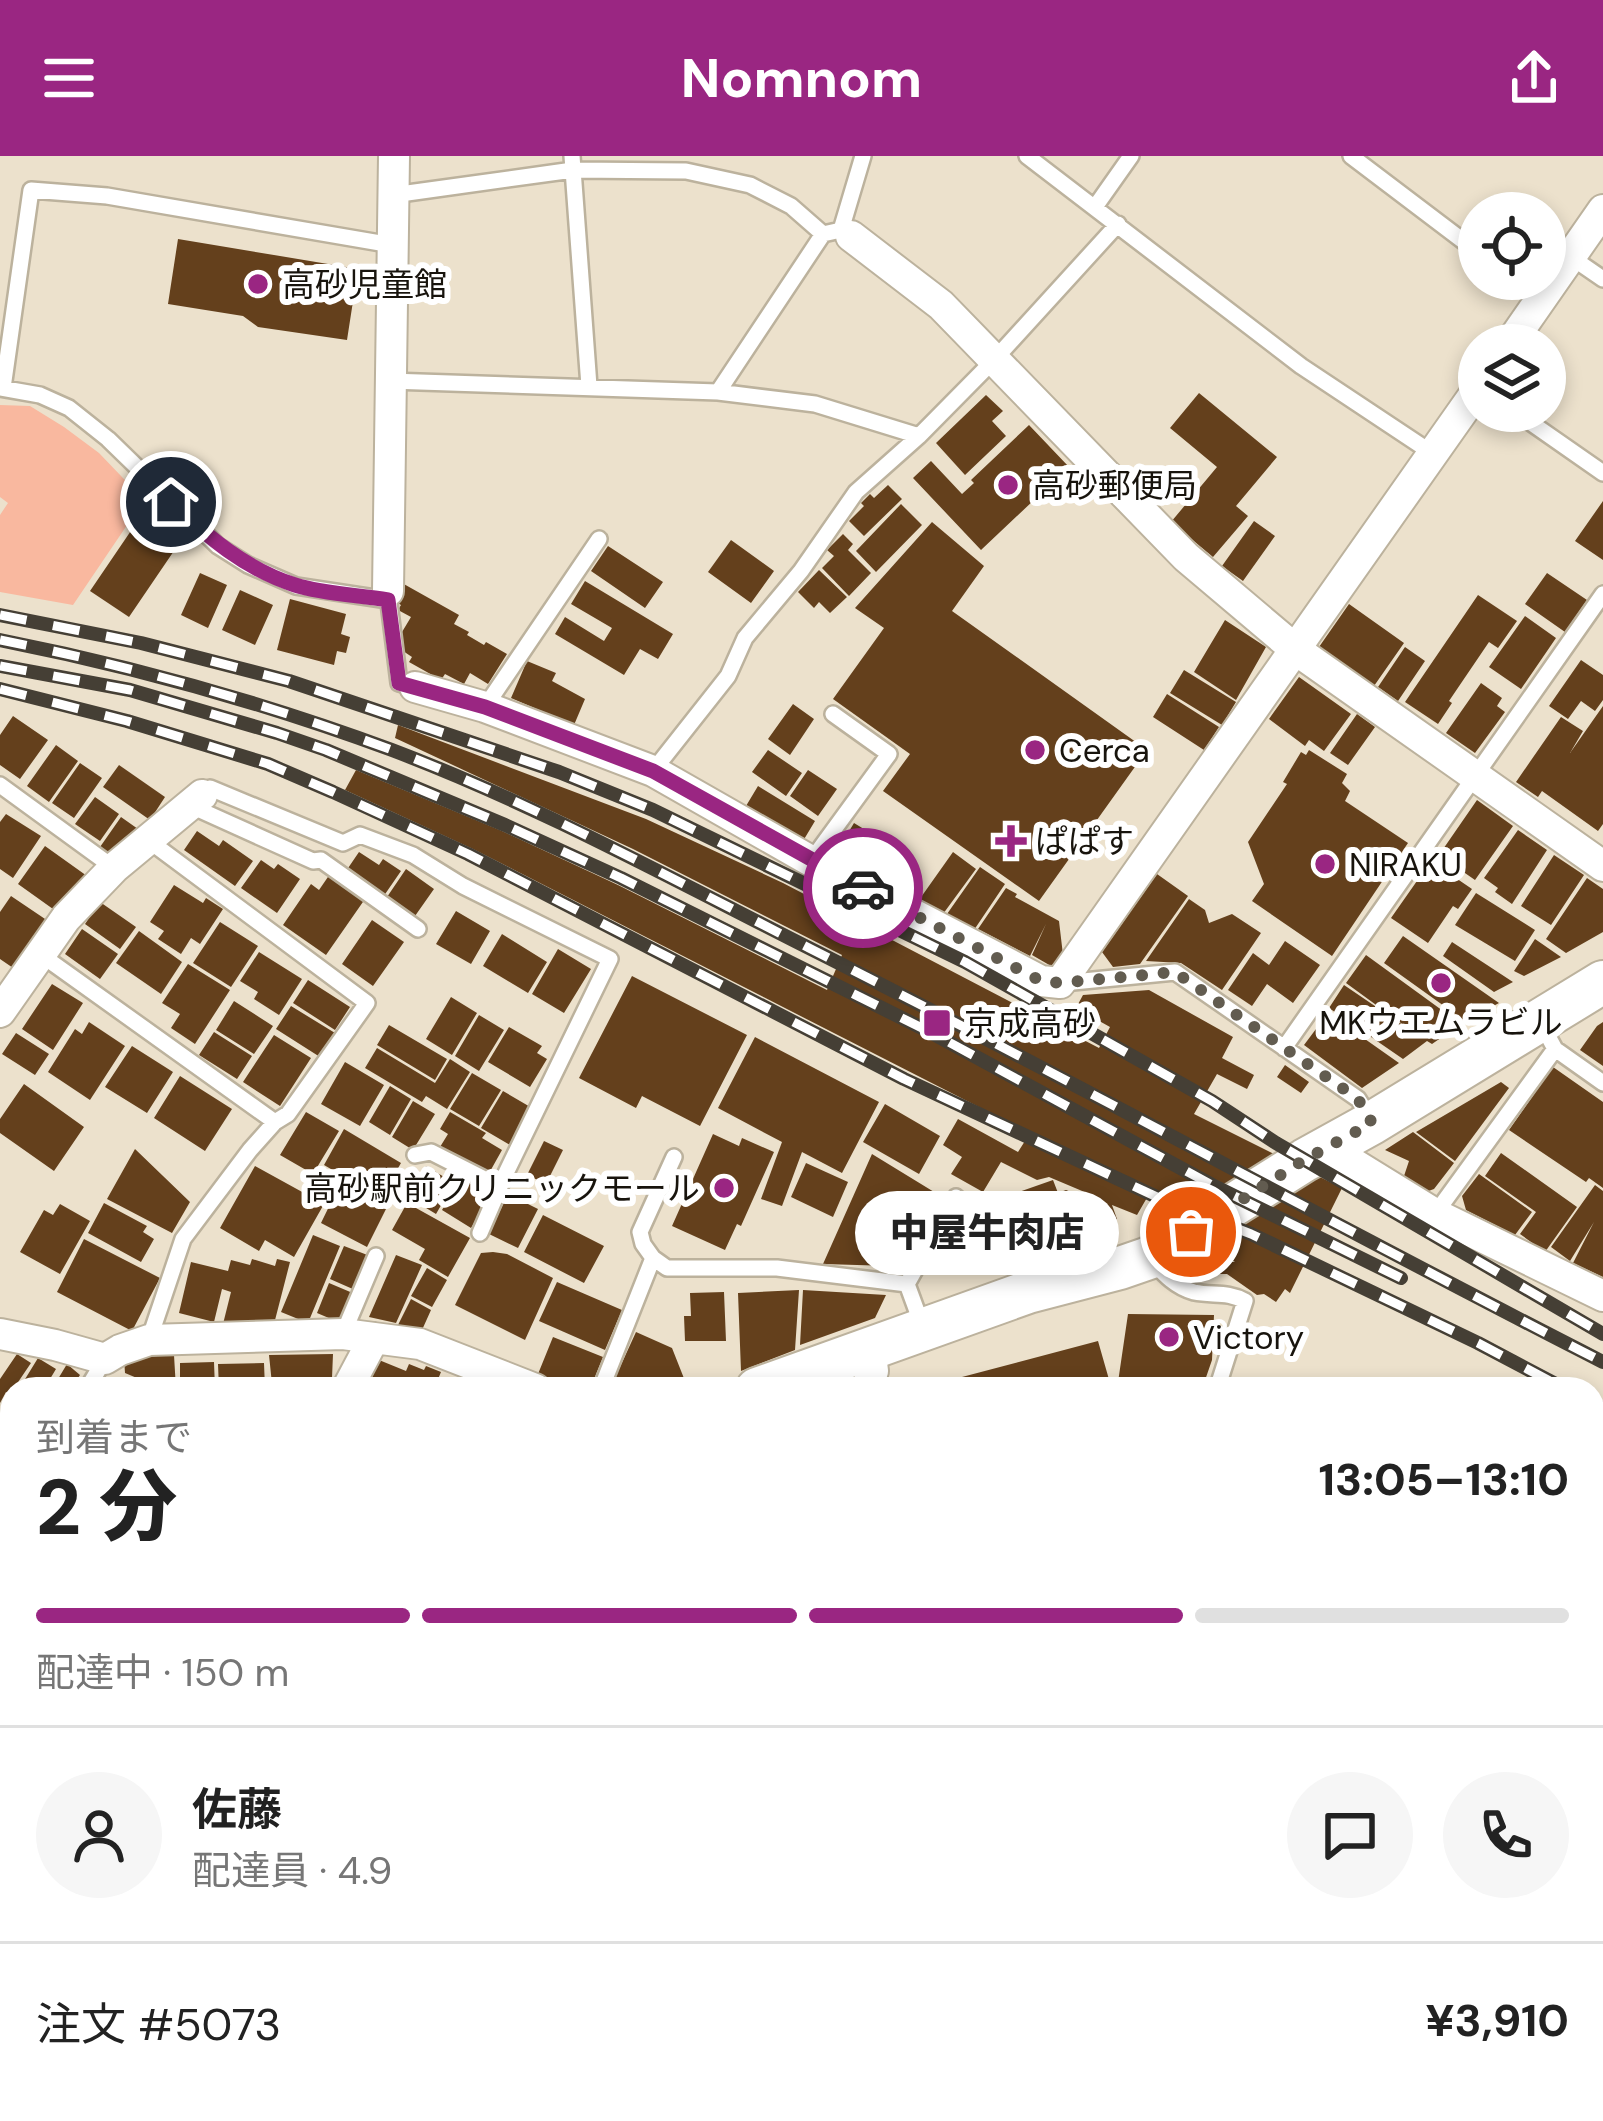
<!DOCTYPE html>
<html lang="ja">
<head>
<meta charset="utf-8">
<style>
  :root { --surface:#fff; --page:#f6f6f6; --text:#222; --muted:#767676; --line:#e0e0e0; --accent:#9a2682 }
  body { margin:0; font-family:"DM Sans","Noto Sans JP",sans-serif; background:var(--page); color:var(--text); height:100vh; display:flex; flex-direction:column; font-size:45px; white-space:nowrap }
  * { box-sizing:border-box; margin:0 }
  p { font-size:39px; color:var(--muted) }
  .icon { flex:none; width:66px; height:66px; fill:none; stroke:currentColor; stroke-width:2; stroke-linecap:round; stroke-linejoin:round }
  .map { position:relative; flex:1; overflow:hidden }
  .drawer { position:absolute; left:0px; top:1221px; width:1605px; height:744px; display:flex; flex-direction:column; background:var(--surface); border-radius:36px 36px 0 0; box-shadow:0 6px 18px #0003 }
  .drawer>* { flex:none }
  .tools { position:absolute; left:1458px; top:36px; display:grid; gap:24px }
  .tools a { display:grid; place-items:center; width:108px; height:108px; border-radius:50%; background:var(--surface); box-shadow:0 6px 18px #0003; font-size:60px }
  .pin { position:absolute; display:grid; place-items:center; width:102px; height:102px; color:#fff; margin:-51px; border:6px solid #fff; border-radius:50%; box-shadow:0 3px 12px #0007 }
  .courier { position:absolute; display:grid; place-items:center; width:120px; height:120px; margin:-60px; border:9px solid #9a2682; border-radius:50%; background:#fff; color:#222; box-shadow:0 3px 15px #0007 }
  .bubble { position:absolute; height:84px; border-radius:42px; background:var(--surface); box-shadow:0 6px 18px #0003; font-size:39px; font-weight:800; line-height:84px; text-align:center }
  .summary em { font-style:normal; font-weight:800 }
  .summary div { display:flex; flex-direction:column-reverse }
  .summary { display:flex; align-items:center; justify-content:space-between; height:204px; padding:0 36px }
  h1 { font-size:78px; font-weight:800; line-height:90px }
  .bar { display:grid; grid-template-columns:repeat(4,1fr); gap:18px 12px; align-content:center; height:144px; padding:0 36px }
  .bar i { height:15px; border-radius:9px; background:var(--line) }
  .bar .active { background:var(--accent) }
  .bar p { grid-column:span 4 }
  .line { display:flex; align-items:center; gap:30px; padding:0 36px; border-top:3px solid var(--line) }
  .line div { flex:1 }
  .round { display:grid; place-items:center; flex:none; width:126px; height:126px; border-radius:63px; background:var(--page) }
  header { display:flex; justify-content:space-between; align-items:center; height:156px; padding:0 36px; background:var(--accent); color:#fff; font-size:54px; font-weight:800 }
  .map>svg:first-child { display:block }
  .green { fill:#f9b89f }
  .building { fill:#64401c }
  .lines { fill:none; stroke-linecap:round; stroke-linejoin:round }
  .lane-casing { stroke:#bcb29d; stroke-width:20 }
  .street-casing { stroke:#bcb29d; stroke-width:34 }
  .secondary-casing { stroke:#bcb29d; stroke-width:46 }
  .lane { stroke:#fff; stroke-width:15 }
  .street { stroke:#fff; stroke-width:30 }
  .secondary { stroke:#fff; stroke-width:42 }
  .rail-casing { stroke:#453f35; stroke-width:14 }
  .rail { stroke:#fff; stroke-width:9; stroke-dasharray:27; stroke-linecap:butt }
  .done { stroke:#625c50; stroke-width:12; stroke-dasharray:0 21.6 }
  .route { stroke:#9a2682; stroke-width:15 }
  .poi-dot { fill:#9a2682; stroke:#fff; stroke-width:4.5 }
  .labels { text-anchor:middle; stroke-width:12; stroke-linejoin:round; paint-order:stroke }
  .poi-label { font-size:33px; fill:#18140d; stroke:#fff; text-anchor:start }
</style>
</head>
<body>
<header><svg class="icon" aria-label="menu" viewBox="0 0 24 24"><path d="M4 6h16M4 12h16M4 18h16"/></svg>Nomnom<svg class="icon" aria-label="share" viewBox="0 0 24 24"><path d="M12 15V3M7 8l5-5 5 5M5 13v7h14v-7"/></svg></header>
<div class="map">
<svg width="1603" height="1965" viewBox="0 0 1603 1965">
  <rect width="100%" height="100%" fill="#ece1cc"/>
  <!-- green -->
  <path class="green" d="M0,249L30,250L64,271L99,297L144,344L73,449L0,436V359L8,347L0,341Z"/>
  <!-- building -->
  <path class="building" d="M178,83L358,113L347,184L258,171L243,160L168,148Z
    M1199,237L1277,301L1236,350L1248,360L1213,401L1171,366L1217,311L1170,272Z
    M986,239L1003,255L992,265L1006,280L965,319L936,287Z
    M1029,269L1069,311L981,394L913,322L931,305L962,338L974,327L971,324Z
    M888,329L902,343L864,380L849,365L864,350L861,347L870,338L874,342Z
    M1603,345V404L1575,385Z
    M901,348L922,369L876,416L856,395Z
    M141,360L180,386L129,461L90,435Z
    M1254,365L1275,380L1243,425L1222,410Z
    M932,366L984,410L952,455L1147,594L1039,745L883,635L910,598L833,543L884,472L855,452Z
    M843,378L853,388L848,394L871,417L849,440L822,412L834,400L827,394Z
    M731,384L774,415L751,447L708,416Z
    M608,390L663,426L645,452L591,415Z
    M819,414L847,441L830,457L819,446L814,452L798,436Z
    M200,417L227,429L208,472L181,459Z
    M1547,417L1587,444L1565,476L1525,448Z
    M585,425L673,478L658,503L640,493L624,519L555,478L565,461L604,485L612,472L571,448Z
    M402,427L459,459L454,468L469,476L467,479L484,489L486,486L507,498L488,528L470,517L464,528L445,518L441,524L409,506L412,501L400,493L399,481L411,461L398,454L401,449L393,444Z
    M240,434L273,449L255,489L222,474Z
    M1478,439L1517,465L1498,492L1489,486L1449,545L1452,547L1438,568L1405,546Z
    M290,443L346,458L341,478L350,481L346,497L337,495L334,509L277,494Z
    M1349,448L1404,487L1374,530L1319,491Z
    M1525,460L1556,482L1521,533L1489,511Z
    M1225,464L1266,491L1236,544L1194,516Z
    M1405,491L1425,505L1398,545L1378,531Z
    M1581,504L1603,519V544L1595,555L1581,545L1568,563L1549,550Z
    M527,505L556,517L552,525L585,543L574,569L511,542Z
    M1184,514L1236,546L1222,569L1170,537Z
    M1299,521L1351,558L1324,595L1309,584L1305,590L1269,563Z
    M1481,527L1502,542L1497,550L1505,556L1475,597L1446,577Z
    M1167,538L1219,571L1204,594L1153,561Z
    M793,548L814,563L790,599L768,583Z
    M1603,550V668L1598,675L1542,635L1538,641L1516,626L1561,561L1583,575L1570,597Z
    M1357,558L1375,571L1348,609L1330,597Z
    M13,560L48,584L20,623L0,609V579Z
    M398,569L646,663L783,727L1099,892L1110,871L1076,852L1083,839L1149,834L1233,881L1222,902L1254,919L1247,933L1217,918L1194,958L1342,1032L1290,1137L1285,1133L1276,1146L1264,1138L1257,1139L1227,1118H1218V1106H1235L1148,1040L1137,1059L1112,1049L1117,1063L1100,1069L1091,1045L1094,1040L1049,1021L1037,1024L1001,1006L983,1036L951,1018L962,1001L943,989L958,963L1018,996L1030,977L473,693L345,634L356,614L502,675L618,729L827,834L842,799L633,693L395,582Z
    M56,589L78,605L49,646L27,630Z
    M768,594L802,617L786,640L752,616Z
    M1309,594L1347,618L1342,627L1350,635L1345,645L1408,687L1332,800L1252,745L1264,728L1248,686L1287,628L1283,626L1301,596L1306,599Z
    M80,607L102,622L74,662L52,647Z
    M119,609L165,641L150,664L103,631Z
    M808,614L837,633L818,660L790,640Z
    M758,630L815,665L803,685L746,650Z
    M95,641L119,658L100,685L75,668Z
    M1477,644L1513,670L1475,724L1439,699Z
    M6,658L41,680L13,722L0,713V666Z
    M121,661L138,673L117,703L100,691Z
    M854,667L890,689L872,719L836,697Z
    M1518,674L1547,694L1512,748L1495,736L1498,732L1484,722Z
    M197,675L219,690L223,684L253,705L235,730L184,694Z
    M45,690L87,720L60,758L18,728Z
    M359,696L379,709L383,703L401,715L381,744L344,718Z
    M953,696L976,713L943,758L919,744Z
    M1554,699L1584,719L1551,769L1521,750Z
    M261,704L274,713L278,708L300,723L277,757L241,732Z
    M1431,705L1472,733L1458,753L1453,750L1428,787L1391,762Z
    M980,711L1005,728L974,774L947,758Z
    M406,713L434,733L415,760L387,741Z
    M330,718L365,743L326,799L283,769L311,728L319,734Z
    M1157,718L1188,740L1140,808L1113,811L1102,796Z
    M1587,722L1603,733V776L1566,797L1546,783Z
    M174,729L203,747L206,742L223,753L200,788L191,782L181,798L158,783L164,775L150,766Z
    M1006,732L1017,738L1015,741L1059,765L1063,799L1051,810L1032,799L1046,768L1030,800L978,773Z
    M1476,737L1535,774L1515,805L1455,769Z
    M11,740L51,767L19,816L0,803V756Z
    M1189,743L1205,754L1209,767L1232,758L1261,777L1222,834L1181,807L1146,805Z
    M100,746L136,771L120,793L85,768Z
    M456,755L490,775L471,808L436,788Z
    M372,764L404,786L373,830L342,808Z
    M220,766L258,790L231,831L193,807Z
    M82,773L118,798L100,823L65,798Z
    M139,775L182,806L161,838L116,807Z
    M502,778L547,806L528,837L483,810Z
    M1403,780L1499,847L1465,865L1384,807Z
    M1535,783L1561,801L1524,820L1514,815Z
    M1285,785L1320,809L1293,847L1267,828L1252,850L1228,834L1253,797L1269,809Z
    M1452,786L1513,826L1494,836L1443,800Z
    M558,793L591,813L564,857L532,838Z
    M259,796L302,823L279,859L254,843L258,836L240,825Z
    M1366,799L1461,868L1432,888L1427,885L1403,903L1329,852L1344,829L1416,878L1346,827Z
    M188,808L230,834L195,888L171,872L180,858L162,847Z
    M632,820L747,879L700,970L642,940L636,952L579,922Z
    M308,824L350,851L335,874L293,847Z
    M52,828L83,847L53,894L22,873Z
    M451,841L477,857L452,899L426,883Z
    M234,845L273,870L254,898L216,874Z
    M291,850L335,877L320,901L276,873Z
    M1328,857L1399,907L1362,932L1304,889Z
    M479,859L504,874L479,915L455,900Z
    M89,866L125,890L90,944L48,916L75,873L82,878Z
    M1603,866V910L1580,894L1597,870Z
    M389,869L447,903L435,924L377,889Z
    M509,871L542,890L537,897L547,903L530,931L488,906Z
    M214,876L252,900L237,923L199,899Z
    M16,877L49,898L35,919L2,898Z
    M274,879L311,902L280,950L243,926Z
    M755,881L879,946L842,1017L802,996L782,1050L761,1043L782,986L718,952Z
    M132,890L173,916L147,957L105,931Z
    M377,892L435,927L450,903L470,916L447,953L426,940L422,946L365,912Z
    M345,906L384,929L360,970L321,948Z
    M1285,909L1309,926L1301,937L1277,921Z
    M1553,911L1603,946V1032L1589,1022L1586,1026L1509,974Z
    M472,917L501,934L479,970L450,953Z
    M180,920L232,953L205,995L154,962Z
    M1501,926L1509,932L1455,1005L1416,976Z
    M24,928L84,971L54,1015L0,977V963Z
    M390,930L411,943L390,979L369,966Z
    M503,935L532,952L510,989L481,972Z
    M413,945L435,958L413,994L392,981Z
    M885,948L940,980L919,1018L863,986Z
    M306,956L339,975L313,1018L280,999Z
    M450,956L486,977L482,982L502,994L488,1019L440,991L448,978L440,973Z
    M344,973L401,1007L381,1042L324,1009Z
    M1413,976L1454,1007L1434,1033L1423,1037L1402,1026L1409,1005L1385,994Z
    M713,978L739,990L742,982L774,996L741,1070L737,1068L725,1094L672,1070Z
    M544,985L563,994L546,1028L527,1019Z
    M135,993L190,1046L172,1077L107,1043Z
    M1501,997L1577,1051L1545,1096L1520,1078L1536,1056L1485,1020Z
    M872,998L939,1039L912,1098L891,1110L823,1108Z
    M806,1007L848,1026L833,1061L791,1041Z
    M255,1010L324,1048L294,1101L265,1084L259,1095L220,1072Z
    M426,1010L454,1027L436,1058L408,1041Z
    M1479,1018L1532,1056L1515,1079L1466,1054L1462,1040Z
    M461,1022L491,1040L471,1072L442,1054Z
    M1053,1024L1058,1037L1066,1034L1088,1043L1100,1077L1013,1109L1010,1039Z
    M1595,1029L1603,1035V1121L1573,1107L1594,1066L1570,1105L1551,1091Z
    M339,1030L386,1053L367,1091L321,1067Z
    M998,1037L1008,1042L1010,1109L985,1110L984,1062Z
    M508,1038L538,1053L518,1092L489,1078Z
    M104,1047L147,1070L143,1076L154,1083L141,1106L88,1077Z
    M407,1047L470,1082L448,1121L419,1104L425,1093L392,1074Z
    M60,1048L90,1065L60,1118L20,1096L44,1054L53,1059Z
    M980,1055L982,1110L947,1111L945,1104L964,1056Z
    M543,1059L604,1090L584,1127L524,1096Z
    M313,1079L340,1090L308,1167L281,1156Z
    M84,1083L160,1122L132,1175L57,1136Z
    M344,1090L370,1100L355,1134L330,1123Z
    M493,1096L507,1098L553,1122L525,1184L455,1149L481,1097Z
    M396,1099L422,1109L396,1167L369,1161Z
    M252,1103L275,1110L277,1103L290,1106L274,1168L222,1172L231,1136L222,1133L214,1166L179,1157L191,1106L228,1115L231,1104L250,1109Z
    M427,1112L447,1124L432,1151L411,1140Z
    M557,1126L622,1154L605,1194L539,1165Z
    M329,1127L355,1138L343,1168L317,1157Z
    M799,1134L795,1194L741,1215L738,1137Z
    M803,1134L886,1139L875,1162L800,1189Z
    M724,1136L726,1185H685L684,1160H691L690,1137Z
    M411,1143L431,1154L422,1174L398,1169Z
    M1128,1158L1214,1159L1212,1204L1202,1233H1117Z
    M636,1176L672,1192L687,1230L679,1233H610Z
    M553,1181L603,1201L590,1233H574L538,1218Z
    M1098,1185L1110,1227L1109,1233H939L943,1226Z
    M17,1198L31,1207L10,1238L6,1236L0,1247V1223Z
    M333,1198L332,1222L326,1233H292L295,1226L272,1228L269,1199Z
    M174,1199L176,1233H156V1230L125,1217L124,1202Z
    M38,1202L56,1213L44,1233H19Z
    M379,1204L406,1215L409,1208L424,1214L426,1210L441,1216L434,1233H367Z
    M214,1206L215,1233H180V1207Z
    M264,1207L265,1233H219L218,1208Z
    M67,1208L80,1219L71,1233H52Z
    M7,1247L12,1250V1292L0,1288V1266Z
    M0,1300L12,1304V1332L0,1353Z
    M1593,1329L1603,1336V1660L1593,1653Z
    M0,1488L12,1495V1536L0,1556Z
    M4,1604L12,1608V1644L0,1638V1612Z
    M1593,1666L1603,1673V1723L1597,1731L1593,1728Z
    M1603,1787V1850L1593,1844V1801Z
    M1603,1895V1951L1594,1965H1574L1562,1956L1564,1953H1593V1910Z
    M288,1953H332L324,1965H280Z
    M337,1953H420L423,1955L416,1965H354Z
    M483,1953H559L551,1965H499Z
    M655,1953H711L720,1965H665Z
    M776,1953H832L825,1965H772L769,1963Z
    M912,1953H1086L1102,1965H929Z
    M1218,1953H1242L1256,1962L1255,1965H1210Z
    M1314,1953H1390L1407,1965H1330Z
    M1487,1953H1536L1553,1965H1478Z"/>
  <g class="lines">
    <defs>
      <path id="lane" d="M572,0L589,230
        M1027,0L1301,210L1432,297
        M1351,0L1479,97
        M393,39L573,14L686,15L750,29L791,50L823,78L841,74
        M1095,51L1131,0
        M848,79L841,74L863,0
        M1571,101L1603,123
        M1517,123L1542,141
        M390,225L718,236L815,248L919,280
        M0,232L40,239L69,252L108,283L218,390L248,409L296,430L388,444
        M3,232L31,34L107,40L392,89
        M718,236L823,78
        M1514,255L1603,317
        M388,439L399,527L415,531
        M485,551L599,383
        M653,615L728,520L745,482L801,415L856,336L919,280L994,204L1118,68
        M0,629L114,712
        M203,638L210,632L343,687L360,679L413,699L463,730L610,803L505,1019L480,1077
        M191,650L313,705L321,704L418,773
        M148,684L367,847L288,958L275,966L250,994L183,1083L149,1184
        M811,705L889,598L833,558
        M40,798L275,966
        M1063,827L1175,816L1358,943L1371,964
        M1284,892L1603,438
        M1555,893L1603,927
        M415,999L431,996L500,1031
        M1435,1058L1555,893L1542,869
        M653,1102L643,1088L640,1076L674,1001
        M1151,1104C1163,1117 1175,1131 1194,1136C1213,1140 1227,1135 1245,1145L1217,1233
        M922,1169L907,1128L956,1041
        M343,1178L376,1100
        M87,1233L105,1203
        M601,1233L653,1102L667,1112H777L907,1128
        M0,1591L12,1597
        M0,1660L12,1666
        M0,1811L12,1817
        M136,1953L157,1965
        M631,1953L642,1965
        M1286,1953L1303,1965"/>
      <path id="street" d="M851,80L941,149L1186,401L1296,494L1603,710
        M1509,189L1603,54
        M388,435L394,0
        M415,531L485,551L653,615L811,705L1041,825L1060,827L1479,232
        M0,856L66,762L114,712L202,639
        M1328,992L1435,1058L1603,1140
        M0,1178L55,1189L105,1203L120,1194L149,1184L343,1178L420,1188L535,1233
        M347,1233L374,1182
        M866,1233L873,1215L870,1191
        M1593,1762L1603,1748
        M1593,1862L1603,1869
        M0,1910L12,1891
        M451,1965L465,1953
        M1452,1965L1461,1953"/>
      <path id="secondary" d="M757,1233L1028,1136L1120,1112L1149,1102L1305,1004L1372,967L1603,826
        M0,1382L12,1385"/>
    </defs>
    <!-- lane casing -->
    <use href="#lane" class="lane-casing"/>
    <!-- street casing -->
    <use href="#street" class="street-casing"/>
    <!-- secondary casing -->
    <use href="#secondary" class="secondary-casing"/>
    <!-- lane -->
    <use href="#lane" class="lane"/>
    <!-- street -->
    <use href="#street" class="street"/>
    <!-- secondary -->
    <use href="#secondary" class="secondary"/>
    <defs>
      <path id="rail" d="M0,459L141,487L289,525L559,616L653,654L965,806L1212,945L1276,987L1603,1178
        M0,484C132,510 265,547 392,594C535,648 672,723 809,792C1076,926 1337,1071 1603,1206
        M0,510L130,534L277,577L326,594L505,669L621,722L932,877L1212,1029L1401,1122
        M0,533L127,565L268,608L333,636L468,698L904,923L1159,1042L1251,1078L1478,1187L1565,1233
        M1593,1248L1603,1253"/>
    </defs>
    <!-- rail casing -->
    <use href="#rail" class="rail-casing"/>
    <!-- rail -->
    <use href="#rail" class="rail"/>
  </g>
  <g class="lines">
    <!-- done -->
    <path class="done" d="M863,732L1041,825L1060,827L1175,816L1358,943L1372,967L1304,1004L1191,1076"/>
    <!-- route -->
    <path class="route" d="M171,346C208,381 245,413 295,429C324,438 358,439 388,444L399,527L485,551L653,615L863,732"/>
  </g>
  <!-- markers -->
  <g class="poi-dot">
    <circle cx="258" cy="128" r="12"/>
    <circle cx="1008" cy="329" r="12"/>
    <circle cx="1035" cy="594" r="12"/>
    <path d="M1005 667h12v12h12v12h-12v12h-12v-12h-12v-12h12z"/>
    <circle cx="1325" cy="708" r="12"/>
    <circle cx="1441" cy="827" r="12"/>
    <rect x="922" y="852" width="30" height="30" rx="6"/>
    <circle cx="724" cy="1032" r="12"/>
    <circle cx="1169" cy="1181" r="12"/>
  </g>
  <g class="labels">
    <!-- poi labels -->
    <g class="poi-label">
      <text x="282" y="140">高砂児童館</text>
      <text x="1032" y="341">高砂郵便局</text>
      <text x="1059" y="606">Cerca</text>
      <text x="1035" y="697">ぱぱす</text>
      <text x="1349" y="720">NIRAKU</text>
      <text x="1441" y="878" text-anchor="middle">MKウエムラビル</text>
      <text x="964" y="879">京成高砂</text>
      <text x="700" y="1044" text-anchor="end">高砂駅前クリニックモール</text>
      <text x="1193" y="1193">Victory</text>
    </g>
  </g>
</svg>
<div class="tools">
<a><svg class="icon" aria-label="locate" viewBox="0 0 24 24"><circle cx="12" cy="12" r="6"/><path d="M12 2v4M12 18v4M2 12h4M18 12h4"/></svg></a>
<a><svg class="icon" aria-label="layers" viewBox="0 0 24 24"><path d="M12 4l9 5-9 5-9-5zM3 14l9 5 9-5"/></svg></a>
</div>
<div class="pin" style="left:1191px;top:1076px;background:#ea580c"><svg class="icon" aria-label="bag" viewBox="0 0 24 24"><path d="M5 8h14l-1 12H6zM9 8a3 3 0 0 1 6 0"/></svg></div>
<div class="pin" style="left:171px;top:346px;background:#1f2937"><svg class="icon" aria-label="home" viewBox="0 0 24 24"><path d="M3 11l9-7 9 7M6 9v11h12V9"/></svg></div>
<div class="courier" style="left:863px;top:732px"><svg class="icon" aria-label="car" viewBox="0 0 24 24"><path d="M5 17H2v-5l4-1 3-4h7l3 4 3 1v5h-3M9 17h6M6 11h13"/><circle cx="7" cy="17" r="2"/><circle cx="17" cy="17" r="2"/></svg></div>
<div class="bubble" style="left:855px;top:1035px;width:264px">中屋牛肉店</div>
<section class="drawer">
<div class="summary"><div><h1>2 分</h1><p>到着まで</p></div><em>13:05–13:10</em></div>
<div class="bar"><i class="active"></i><i class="active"></i><i class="active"></i><i></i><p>配達中 · 150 m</p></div>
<div class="line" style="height:216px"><a class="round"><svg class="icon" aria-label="person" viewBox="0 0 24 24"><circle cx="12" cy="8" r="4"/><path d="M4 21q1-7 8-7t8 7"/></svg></a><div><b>佐藤</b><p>配達員 · 4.9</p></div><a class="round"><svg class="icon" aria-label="chat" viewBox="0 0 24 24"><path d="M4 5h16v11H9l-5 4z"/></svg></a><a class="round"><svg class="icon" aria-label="phone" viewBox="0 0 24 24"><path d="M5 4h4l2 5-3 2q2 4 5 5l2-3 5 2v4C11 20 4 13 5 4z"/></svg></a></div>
<div class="line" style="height:156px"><div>注文 #5073</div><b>¥3,910</b></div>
</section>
</div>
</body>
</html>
